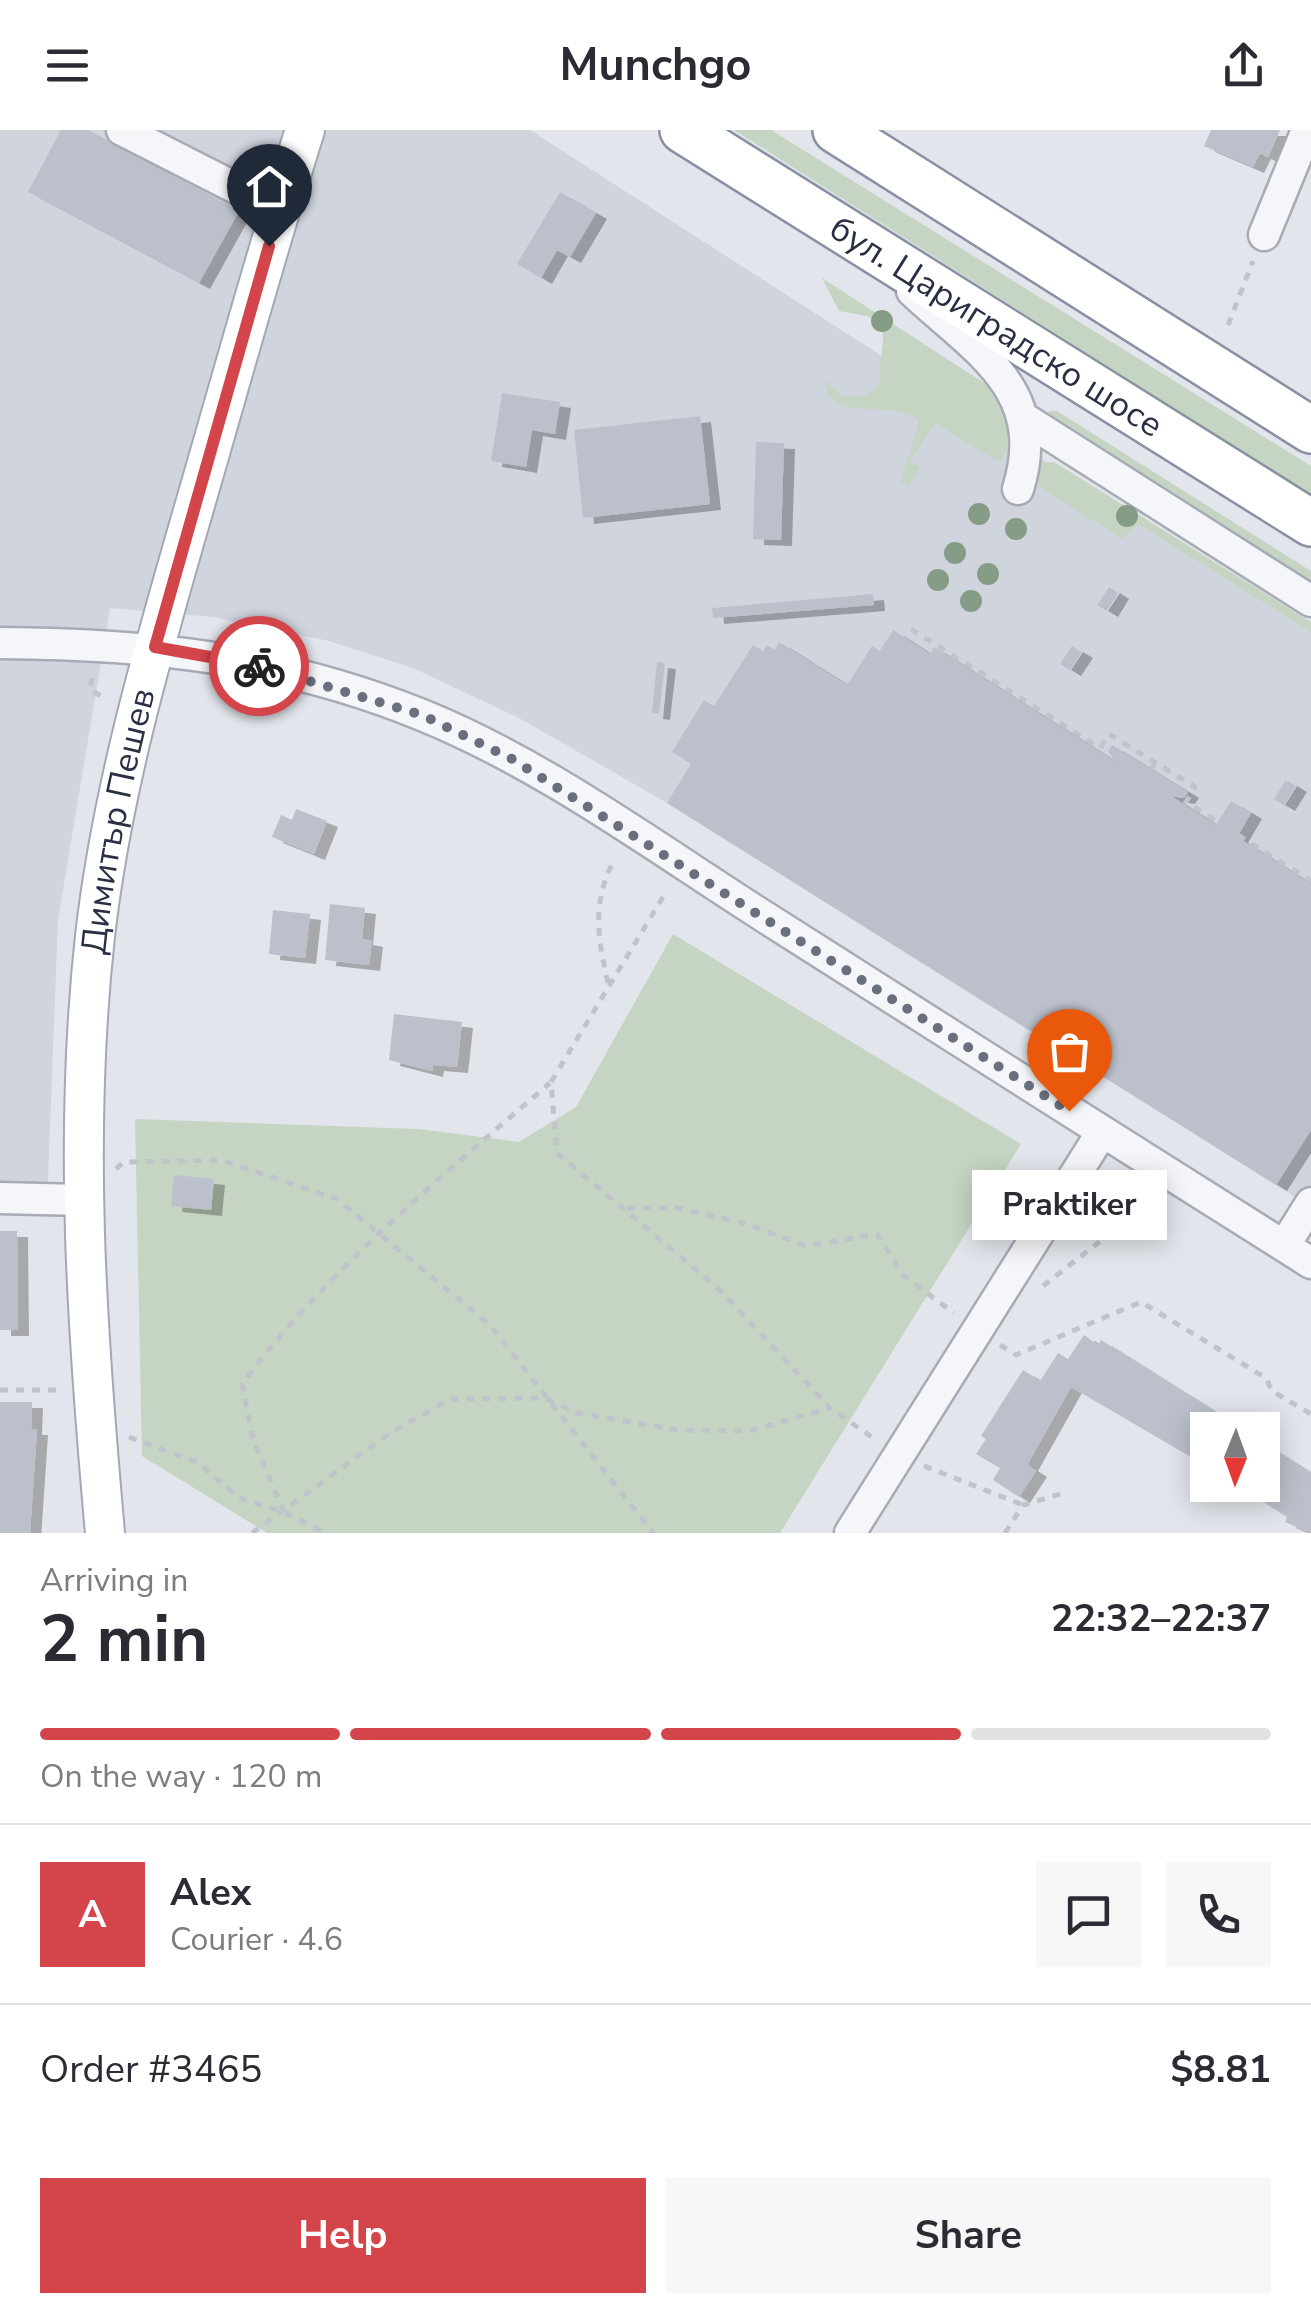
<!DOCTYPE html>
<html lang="en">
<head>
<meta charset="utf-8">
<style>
  :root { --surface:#fff; --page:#f7f7f7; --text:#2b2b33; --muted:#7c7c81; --line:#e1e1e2; --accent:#d3454a }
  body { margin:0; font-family:"Nunito Sans",sans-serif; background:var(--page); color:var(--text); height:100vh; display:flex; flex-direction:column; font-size:38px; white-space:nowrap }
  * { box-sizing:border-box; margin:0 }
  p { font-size:32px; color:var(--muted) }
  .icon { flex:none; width:55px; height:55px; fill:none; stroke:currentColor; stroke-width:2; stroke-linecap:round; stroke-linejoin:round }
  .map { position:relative; height:1403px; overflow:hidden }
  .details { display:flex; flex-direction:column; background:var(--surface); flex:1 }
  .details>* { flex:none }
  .needle { width:65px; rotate:181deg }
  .tools { position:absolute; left:1190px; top:1282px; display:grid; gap:20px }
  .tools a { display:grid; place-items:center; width:90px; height:90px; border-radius:0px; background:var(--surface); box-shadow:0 5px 25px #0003; font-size:50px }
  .pin { position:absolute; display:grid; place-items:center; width:85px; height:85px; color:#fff; margin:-102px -42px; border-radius:50% 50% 50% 0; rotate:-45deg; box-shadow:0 0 10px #0007 }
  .pin .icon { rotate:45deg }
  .courier { position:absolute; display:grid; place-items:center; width:100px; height:100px; margin:-50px; border:8px solid #d3454a; border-radius:50%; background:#fff; color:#222; box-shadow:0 2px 12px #0007 }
  .bubble { position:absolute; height:70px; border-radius:0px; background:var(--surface); box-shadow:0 5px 25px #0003; font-size:32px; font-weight:700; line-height:70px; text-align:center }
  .headline em { font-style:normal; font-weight:700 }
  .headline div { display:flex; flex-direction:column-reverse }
  .headline { display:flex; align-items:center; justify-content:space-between; height:170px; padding:0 40px }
  h1 { font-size:65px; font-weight:700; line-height:75px }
  .bar { display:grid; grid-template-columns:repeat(4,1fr); gap:15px 10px; align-content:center; height:120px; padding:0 40px }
  .bar i { height:12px; border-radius:8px; background:var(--line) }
  .bar .on { background:var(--accent) }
  .bar p { grid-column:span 4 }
  .line { display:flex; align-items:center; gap:25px; padding:0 40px; border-top:2px solid var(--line) }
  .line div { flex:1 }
  .round { display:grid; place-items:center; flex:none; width:105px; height:105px; border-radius:0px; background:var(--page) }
  .action { display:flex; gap:20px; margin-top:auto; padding:20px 40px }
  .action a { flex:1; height:115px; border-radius:0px; background:var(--accent); color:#fff; font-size:40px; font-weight:700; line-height:115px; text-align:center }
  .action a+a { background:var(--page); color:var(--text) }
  header { display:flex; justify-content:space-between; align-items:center; height:130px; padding:0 40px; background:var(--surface); font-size:45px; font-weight:700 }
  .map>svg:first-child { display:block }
  .built { fill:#d0d4dd }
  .green { fill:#c6d5c3 }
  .building { fill:#bcc0cb; filter:url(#shadow) }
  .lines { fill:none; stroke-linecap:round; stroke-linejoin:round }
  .minor-casing { stroke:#a7abb6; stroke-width:35 }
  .major-casing { stroke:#a1a8b7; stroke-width:42 }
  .highway-casing { stroke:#8990a2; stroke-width:50 }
  .path { stroke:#c0c3ca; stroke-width:5; stroke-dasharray:8 8; stroke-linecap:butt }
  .minor { stroke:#f5f6f9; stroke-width:30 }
  .major { stroke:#fff; stroke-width:38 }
  .highway { stroke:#fff; stroke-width:45 }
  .tree { fill:#859c87 }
  .done { stroke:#6a6f7e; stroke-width:10; stroke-dasharray:0 18 }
  .route { stroke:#d3454a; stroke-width:12 }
  .labels { text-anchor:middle; stroke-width:8; stroke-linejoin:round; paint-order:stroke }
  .street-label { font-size:35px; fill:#2a3044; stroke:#f2f4f8 }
</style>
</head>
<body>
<header><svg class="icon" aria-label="menu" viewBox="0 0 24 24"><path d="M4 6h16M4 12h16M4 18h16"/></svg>Munchgo<svg class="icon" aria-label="share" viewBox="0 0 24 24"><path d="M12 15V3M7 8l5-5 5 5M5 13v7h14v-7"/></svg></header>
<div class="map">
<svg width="1311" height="1403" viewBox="0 0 1311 1403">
  <defs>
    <filter id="shadow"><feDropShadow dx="11" dy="6" stdDeviation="0" flood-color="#0004"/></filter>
  </defs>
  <rect width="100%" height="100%" fill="#e2e5eb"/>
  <!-- built -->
  <path class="built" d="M0,0H530L1311,502V1077L667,673L519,588L413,538L329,511L213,487L110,478L58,790L47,1075L0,1073Z"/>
  <!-- green -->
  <path class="green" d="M734,0H771L1311,336V365Z
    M822,148L995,260C1007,285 1013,302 1003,329L997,331L935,293L910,331L920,338L908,357L901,352L919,290C892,270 852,289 828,266L824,250L844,267L864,266L876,258C883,247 879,240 881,227C889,185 873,187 839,181Z
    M1049,281H1057L1311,441V454L1047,286Z
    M1045,332H1054L1311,492V502L1138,394L1123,409L1039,357L1037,344Z
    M673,804L1021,1014L780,1403H267L142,1326L135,989L419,999L519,1012L576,977Z"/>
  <!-- building -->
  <path class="building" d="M61,0H88L239,81L199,153L28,62Z
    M1211,0H1280L1268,27L1260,23L1253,37L1204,16Z
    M560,62L596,83L570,127L557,120L541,148L517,134Z
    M502,263L560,272L555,304L532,300L526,337L491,331Z
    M700,286L710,374L583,388L574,300Z
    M756,312L784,313L781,410L753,409Z
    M1109,457L1118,463L1107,481L1097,475Z
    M873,464L874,475L713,488L712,478Z
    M893,500L930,524L934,517L1116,632L1108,621L1112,615L1188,662L1184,668L1171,666L1216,695L1231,671L1251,683L1237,707L1311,754V1000L1276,1055L667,673L691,634L672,622L704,570L714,576L753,515L763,521L767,515L775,520L779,512L847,555L872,516L880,521Z
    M1072,516L1082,522L1070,540L1060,534Z
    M657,532L665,533L659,584L652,583Z
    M1286,650L1296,656L1284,675L1274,669Z
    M296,679L327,691L314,724L272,707L281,685L292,690Z
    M330,774L365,778L362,809L372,811L369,835L325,830Z
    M273,780L310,784L305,828L269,824Z
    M394,884L462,892L457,937L433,935L432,941L389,930Z
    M174,1045L214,1049L211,1080L171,1076Z
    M0,1101H17L18,1200H0Z
    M1084,1205L1098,1215L1101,1210L1244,1300H1208V1337L1071,1257L1027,1335L1036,1341L1019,1367L993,1350L1000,1338L976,1324L986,1309L981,1306L1023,1240L1040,1251L1058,1223L1068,1229Z
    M0,1272H32L31,1299H37L30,1403H0Z
    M1262,1312L1311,1343V1403L1285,1392L1287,1387L1236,1355H1262Z"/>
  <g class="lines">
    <defs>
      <path id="minor" d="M122,0L279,80
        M1264,105L1307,0
        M912,161C976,221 1049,259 1018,359
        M1025,289L1311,471
        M0,513C150,514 281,528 422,585C545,635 656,718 768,789C948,904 1130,1019 1311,1133
        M0,1068L82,1070
        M1284,1116L1311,1073
        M850,1403L1102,1002"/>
      <g id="major">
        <path id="s1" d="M105,1403C87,1203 73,1006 95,806C112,658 155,513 196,371C232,247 266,123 305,0"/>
      </g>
      <g id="highway">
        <path id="s2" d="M683,0L1311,393"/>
        <path d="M836,0L1311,300"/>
      </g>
    </defs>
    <!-- minor casing -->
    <use href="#minor" class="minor-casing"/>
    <!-- major casing -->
    <use href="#major" class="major-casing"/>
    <!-- highway casing -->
    <use href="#highway" class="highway-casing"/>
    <!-- path -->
    <path class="path" d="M1228,195L1253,131
      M911,499L1100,618L1109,604L1195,657L1186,672L1218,692
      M92,548L90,560L107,569
      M1151,640L1159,626
      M1238,705L1311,751
      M663,767L551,952L557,1023L719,1159L830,1278L876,1310
      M608,853C598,809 592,775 612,734
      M116,1039L124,1032L221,1030L337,1069L490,1195L653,1403
      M627,1078H677L747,1094L806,1116L877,1104L904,1146L954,1183
      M1043,1156L1149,1073
      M1000,1215L1016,1225L1141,1172L1266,1248L1272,1261L1311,1284
      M0,1260H59
      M129,1307L197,1332L239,1368L284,1382L325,1403
      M924,1336L1023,1375
      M284,1382L253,1309L242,1254C329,1138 440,1048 550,953
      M252,1403L393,1301L451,1269L545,1268L577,1283L677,1300L749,1301L830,1278
      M1005,1403L1023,1375L1067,1362"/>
    <!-- minor -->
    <use href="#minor" class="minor"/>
    <!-- major -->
    <use href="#major" class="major"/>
    <!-- highway -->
    <use href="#highway" class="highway"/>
  </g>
  <!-- trees -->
  <g class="tree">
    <circle cx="882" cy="191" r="11"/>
    <circle cx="979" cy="384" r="11"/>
    <circle cx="1127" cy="386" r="11"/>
    <circle cx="1016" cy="399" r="11"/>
    <circle cx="955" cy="423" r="11"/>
    <circle cx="988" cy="444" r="11"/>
    <circle cx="938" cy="450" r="11"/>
    <circle cx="971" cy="471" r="11"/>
  </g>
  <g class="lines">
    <!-- done -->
    <path class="done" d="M259,536L422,585L512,629L1069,981"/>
    <!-- route -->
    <path class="route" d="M259,536L155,517L269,116"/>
  </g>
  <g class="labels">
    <!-- street labels -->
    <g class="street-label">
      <text dy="12" stroke="none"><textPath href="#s2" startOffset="370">бул. Цариградско шосе</textPath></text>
      <text dy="12" stroke="none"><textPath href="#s1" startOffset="715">Димитър Пешев</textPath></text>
    </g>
  </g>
</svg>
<div class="tools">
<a><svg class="needle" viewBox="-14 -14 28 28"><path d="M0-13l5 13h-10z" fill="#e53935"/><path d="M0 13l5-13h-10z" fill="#7c7c81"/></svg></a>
</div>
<div class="pin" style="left:1069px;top:981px;background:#ea580c"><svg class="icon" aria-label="bag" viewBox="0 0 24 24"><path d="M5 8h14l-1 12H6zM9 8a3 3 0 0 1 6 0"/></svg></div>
<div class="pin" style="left:269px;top:116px;background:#1f2937"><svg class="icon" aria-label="home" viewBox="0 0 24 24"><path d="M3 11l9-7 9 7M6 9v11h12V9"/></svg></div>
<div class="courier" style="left:259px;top:536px"><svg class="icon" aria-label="bike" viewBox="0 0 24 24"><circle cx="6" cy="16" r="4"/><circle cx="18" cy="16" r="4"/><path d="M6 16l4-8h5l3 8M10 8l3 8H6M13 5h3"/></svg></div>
<div class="bubble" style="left:972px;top:1040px;width:195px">Praktiker</div>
</div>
<section class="details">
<div class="headline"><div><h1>2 min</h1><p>Arriving in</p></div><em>22:32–22:37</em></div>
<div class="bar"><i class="on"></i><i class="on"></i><i class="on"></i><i></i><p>On the way · 120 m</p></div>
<div class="line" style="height:180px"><b class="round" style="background:var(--accent);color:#fff">A</b><div><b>Alex</b><p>Courier · 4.6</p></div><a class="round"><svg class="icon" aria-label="chat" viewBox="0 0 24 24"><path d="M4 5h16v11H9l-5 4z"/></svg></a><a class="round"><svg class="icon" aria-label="phone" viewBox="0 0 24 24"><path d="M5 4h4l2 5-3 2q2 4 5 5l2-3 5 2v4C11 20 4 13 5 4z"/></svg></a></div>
<div class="line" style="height:130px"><div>Order #3465</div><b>$8.81</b></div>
<div class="action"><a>Help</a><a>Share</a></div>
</section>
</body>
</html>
